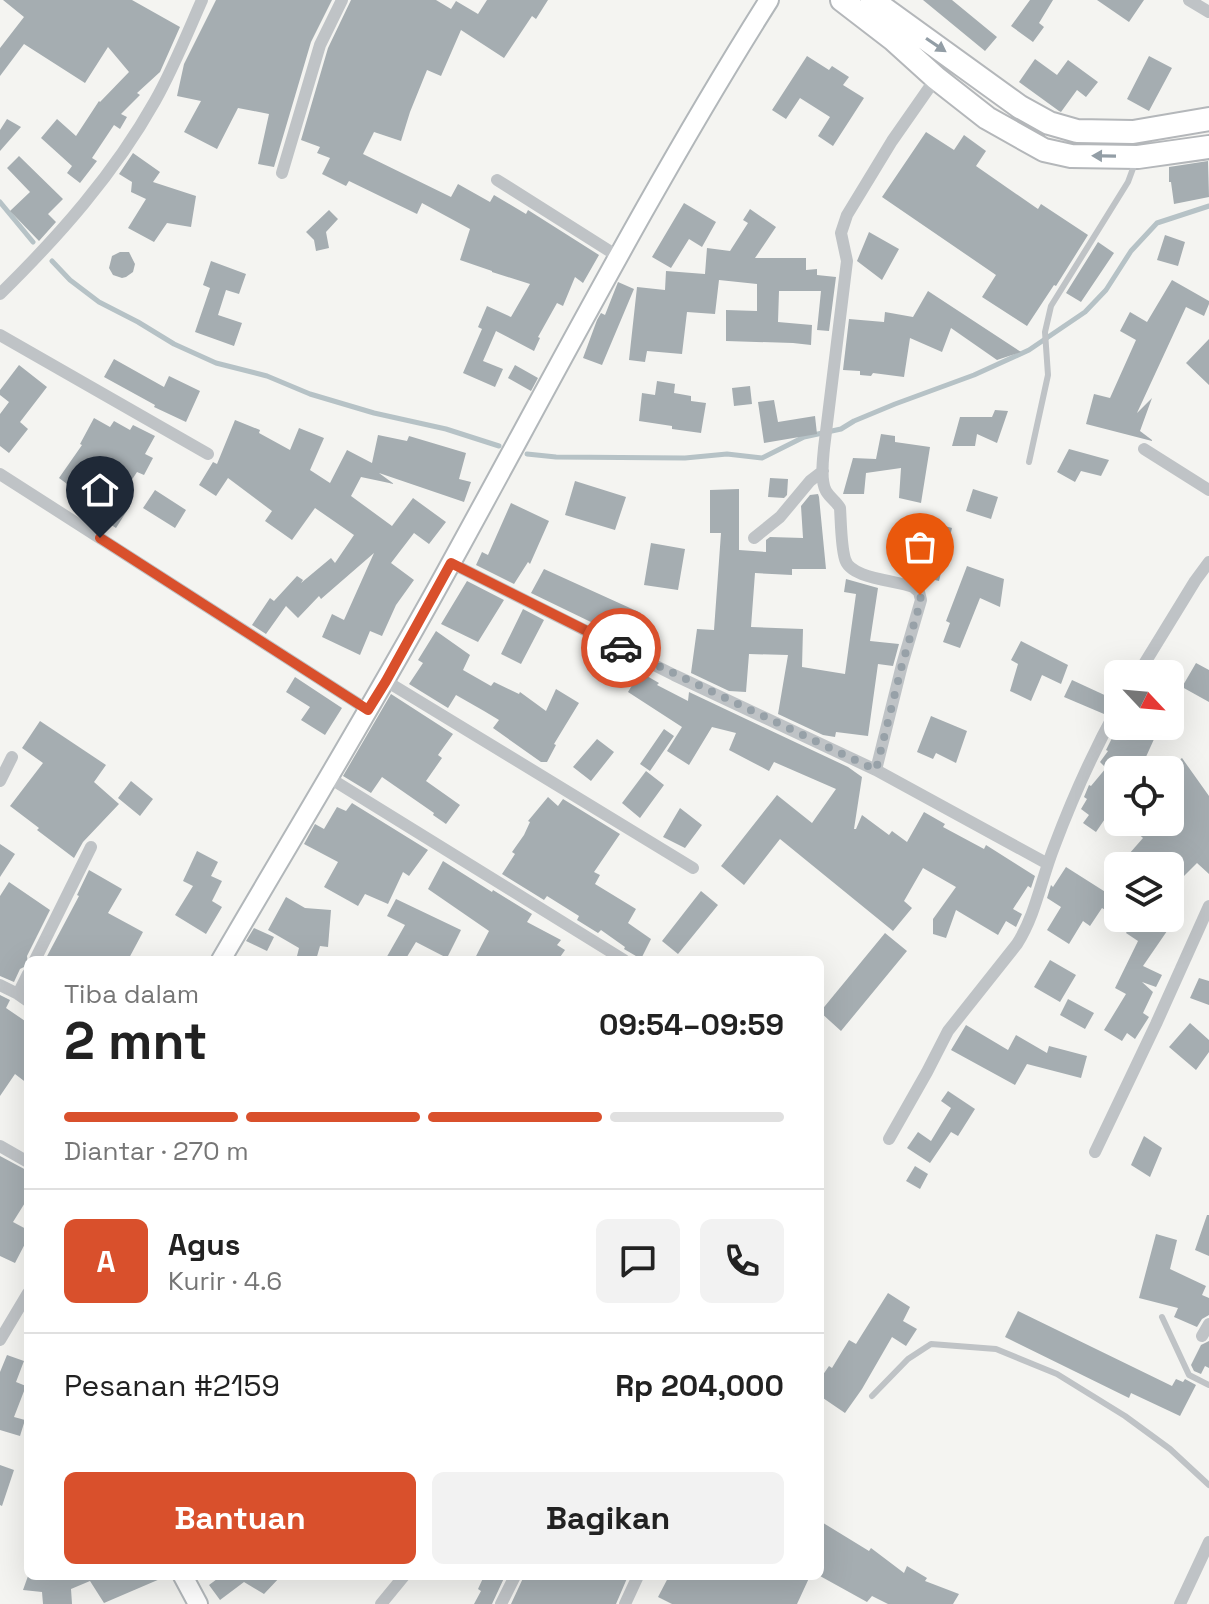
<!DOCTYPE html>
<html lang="id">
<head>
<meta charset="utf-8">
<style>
  :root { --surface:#fff; --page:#f2f2f2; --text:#222; --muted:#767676; --line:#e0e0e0; --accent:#d9502c }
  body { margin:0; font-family:"Space Grotesk",sans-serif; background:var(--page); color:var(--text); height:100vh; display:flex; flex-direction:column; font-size:30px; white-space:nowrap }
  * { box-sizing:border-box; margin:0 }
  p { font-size:26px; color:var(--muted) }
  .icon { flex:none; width:44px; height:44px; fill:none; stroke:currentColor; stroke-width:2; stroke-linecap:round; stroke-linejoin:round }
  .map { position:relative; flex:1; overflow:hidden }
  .drawer { position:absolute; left:24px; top:956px; width:800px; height:624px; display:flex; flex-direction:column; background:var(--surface); border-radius:12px; box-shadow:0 8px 32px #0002 }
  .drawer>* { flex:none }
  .needle { width:52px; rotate:116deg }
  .fabs { position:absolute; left:1104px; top:660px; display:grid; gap:16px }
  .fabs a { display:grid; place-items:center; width:80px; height:80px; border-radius:12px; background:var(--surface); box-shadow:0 8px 32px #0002; font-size:40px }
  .pin { position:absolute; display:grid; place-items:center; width:68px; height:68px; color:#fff; margin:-82px -34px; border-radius:50% 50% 50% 0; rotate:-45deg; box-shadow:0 0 8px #0007 }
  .pin .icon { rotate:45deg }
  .courier { position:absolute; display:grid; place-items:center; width:80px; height:80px; margin:-40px; border:6px solid #d9502c; border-radius:50%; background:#fff; color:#222; box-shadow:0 2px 10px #0007 }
  .headline em { font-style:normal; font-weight:700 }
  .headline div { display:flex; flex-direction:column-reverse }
  .headline { display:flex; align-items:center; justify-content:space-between; height:136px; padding:0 40px }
  h1 { font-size:52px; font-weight:700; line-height:60px }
  .bar { display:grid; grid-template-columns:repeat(4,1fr); gap:12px 8px; align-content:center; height:96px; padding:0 40px }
  .bar i { height:10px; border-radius:6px; background:var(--line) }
  .bar .on { background:var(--accent) }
  .bar p { grid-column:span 4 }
  .line { display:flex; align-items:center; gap:20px; padding:0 40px; border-top:2px solid var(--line) }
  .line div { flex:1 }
  .round { display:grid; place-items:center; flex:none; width:84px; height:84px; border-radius:12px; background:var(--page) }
  .primary-button { display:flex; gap:16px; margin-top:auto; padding:16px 40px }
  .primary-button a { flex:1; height:92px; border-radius:12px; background:var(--accent); color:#fff; font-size:32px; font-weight:700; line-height:92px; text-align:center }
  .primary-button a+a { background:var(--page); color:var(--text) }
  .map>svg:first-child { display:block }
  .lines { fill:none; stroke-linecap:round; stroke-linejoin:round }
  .stream { stroke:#b6c2c6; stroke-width:5 }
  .building { fill:#a5adb1 }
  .secondary-casing { stroke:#b2b7ba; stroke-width:22 }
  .trunk-casing { stroke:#b4b7ba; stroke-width:26 }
  .service { stroke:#bfc3c6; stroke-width:6 }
  .minor { stroke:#bfc3c6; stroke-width:12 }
  .secondary { stroke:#fff; stroke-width:18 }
  .trunk { stroke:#fff; stroke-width:22 }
  .oneway { fill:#939ea6 }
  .done { stroke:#97a1a8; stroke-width:8; stroke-dasharray:0 14.4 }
  .route { stroke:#d9502c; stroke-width:10 }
</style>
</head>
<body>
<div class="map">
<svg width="1209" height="1604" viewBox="0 0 1209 1604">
  <rect width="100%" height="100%" fill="#f4f4f1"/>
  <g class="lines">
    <!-- stream -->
    <path class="stream" d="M0,202L33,242
      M52,261L70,280L99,302L138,322L174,344L216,363L267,376L310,394L374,413L446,429L499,446
      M527,454L556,457L685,458L727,454L762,458L804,437L841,429L854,421L895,404L974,375L1029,350L1085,312L1106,290L1131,251L1157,223L1209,206"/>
  </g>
  <!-- building -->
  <path class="building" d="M3,0H132L180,27L160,72L137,93L140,95L121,114L127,117L120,129L114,125L92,158L97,161L80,183L67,173L72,166L41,138L57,119L76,136L99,101L100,102L129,72L108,47L85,83L24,44L0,76V48L24,17Z
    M216,0H332L311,42L274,167L258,164L269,114L238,108L217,149L184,132L201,101L177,96L184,64Z
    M351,0H436L451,9L456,1L478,14L487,0H548L536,19L532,16L504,58L461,30L441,76L427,70L410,112L401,141L374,132L363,154L451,197L458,184L490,202L494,195L526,214L528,210L599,255L583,283L575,277L563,306L557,303L538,337L540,338L534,351L496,331L483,361L503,369L495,387L463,373L482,329L478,327L487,306L511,317L530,284L492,272V271L460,260L470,229L422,203L417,214L349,181L346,186L322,174L330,158L317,153L320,147L301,140L328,48Z
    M923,0H952L997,37L985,51Z
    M1030,0H1053L1039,23L1044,27L1033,42L1011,26Z
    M1097,0H1144L1129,22Z
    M807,56L829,70L832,66L849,77L843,85L864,98L833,146L818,136L830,117L800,98L786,119L772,110Z
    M1149,56L1172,68L1149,111L1127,99Z
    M1035,59L1057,75L1068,60L1098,82L1086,97L1077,90L1061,112L1059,111L1019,82Z
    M7,119L21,127L0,151V130Z
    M926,132L954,150L964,135L986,151L976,166L1038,209L1041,204L1088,235L1056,286L1054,285L1027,326L982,297L996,275L882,197Z
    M133,153L160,172L153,182L196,196L191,227L167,223L154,242L128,228L146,199L131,192L132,182L119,174Z
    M19,156L63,199L48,214L56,222L39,241L10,211L30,192L7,168Z
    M1208,161L1209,197L1174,204L1171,182H1169V167Z
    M684,203L716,222L702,247L689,239L671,268L652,257Z
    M750,209L776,227L755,258H806V270L817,269V275L836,277L829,331L817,330L821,291H779L778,322L812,325L811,345L793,343L726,341V310L757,311V284L719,280L715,314L687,312L682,354L647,351L645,362L629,360L637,287L665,290L666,271L705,274L707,248L730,251L748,223L743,220Z
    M329,210L338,219L326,232L329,248L316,251L314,240L306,232Z
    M869,232L899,249L882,280L857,261Z
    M1165,235L1185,242L1178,266L1157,260Z
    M1098,242L1114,253L1081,302L1066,293Z
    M120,252H129L135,264L133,272L126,277L122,278L113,275L109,268L112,256Z
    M211,261L246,274L239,294L226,290L218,315L242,323L234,346L195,332L210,288L203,285Z
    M1172,280L1209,301V304L1204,316L1186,307L1137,413L1152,398L1140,431L1152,440V441L1086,424L1094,394L1110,398L1136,340L1120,331L1130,312L1147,322Z
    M618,282L634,289L602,365L583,358L597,320L601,313L605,315Z
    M928,291L1021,352L997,360L951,328L942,352L910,338L904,377L873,373L871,376L860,375V371L843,370L849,319L884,322L885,312L913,317Z
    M1209,339V385L1186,363Z
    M114,359L164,387L169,376L200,391L186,422L154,407L155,405L104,377Z
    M19,365L47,387L20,422L28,429L9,453L0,446V414L9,402L0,395V390Z
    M515,365L538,378L531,391L508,378Z
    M657,381L675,384L674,393L691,396V401L706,403L701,433L672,429V426L639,421L642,393L655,395Z
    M750,386L752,404L734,406L732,388Z
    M774,400L778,422L815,416L817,434L764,443L758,402Z
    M995,410L1008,411L997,443L977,434L975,446H952L960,417H992Z
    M94,418L110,427L114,421L130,430L133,425L155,436L145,454L153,458L144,475L137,472L119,499L130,506L116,528L105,521L109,515L59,478L82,445L80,444Z
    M235,420L260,430L259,433L290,450L299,428L324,438L310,470L330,483L347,450L372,463L378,435L407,441L409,436L466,453L459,479L471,482L464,502L379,473L394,484L361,477L351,496L392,526L413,498L446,522L429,544L414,533L391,563L414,580L396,605L382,636L370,631L360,655L322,637L332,614L344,620L374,553L321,599L319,596L298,618L286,606L266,634L252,625L270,598L274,601L297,576L303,580L301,583L331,558L335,563L354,535L315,508L292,540L265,521L272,511L228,478L216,496L199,485L213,462L217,464Z
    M881,434L895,436V442L930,447L921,503L899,498L901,468L866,473L864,494H843L853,458L876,459Z
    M1069,449L1109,460L1101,476L1081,471L1075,482L1057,472Z
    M770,478L788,479L787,495L784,498L768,497Z
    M575,481L626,497L615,530L565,515Z
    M739,489V550L766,552V540L770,537L803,538L801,506L810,495L818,494L819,497L826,569H792V575L755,573L751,627L803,629L802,667L845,674L856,594L844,592L846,579L878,588L870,641L899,644L893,666L878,664L868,736L836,732L835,737L823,735L778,714L788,655L749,654L746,692L729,691L691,673L697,629L714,630L721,533H710V490Z
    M973,489L998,497L991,519L966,511Z
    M155,490L186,510L175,528L143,508Z
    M511,503L549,521L530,564L528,562L514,584L476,565L482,552L488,555Z
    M916,518L952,528L939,581L902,572Z
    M651,543L685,549L678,590L644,585Z
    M967,566L1004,579L1000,607L980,598L960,648L943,642L950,623L946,621Z
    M544,569L641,613L628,640L531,593Z
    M467,581L504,600L478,642L441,624Z
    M523,609L544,620L521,664L501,654Z
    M436,631L470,655L463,670L491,686L494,682L519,694L520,692L546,711L556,689L579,703L554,744L556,745L547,762H541L493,728L499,720L484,711L456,695L448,708L409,684L423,663L418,660Z
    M1021,641L1068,665L1061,684L1042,675L1031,701L1010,691L1018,664L1011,660Z
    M1196,663L1209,670V702L1182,687Z
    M640,672L659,683L657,685L688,701L689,692L848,767L862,777L854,829H856L862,815L889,835L892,831L907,842L924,812L945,824L943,827L984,849L986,845L1035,876L1031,888L1028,886L1013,909L1022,914L1016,927L1006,921L998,935L956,910L946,938L933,934V919L956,887L923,868L904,901L912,908L893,931L780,839L744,885L721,866L777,795L812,823L836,789L774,762L769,771L729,750L736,733L712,727L689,765L667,751L682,727L628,692Z
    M295,677L342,708L325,735L301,720L310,707L286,692Z
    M1072,680L1111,698L1104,714L1064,697Z
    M391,694L453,734L438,755L442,758L426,781L460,805L446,824L433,815L434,813L382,777L371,793L343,776Z
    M931,716L967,731L956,763L936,753L933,759L917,752Z
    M40,721L106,765L94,782L119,804L83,842L74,858L37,830L39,828L10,806L43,763L22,748Z
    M1118,726H1160L1140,770H1118V816L1111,810L1096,832L1083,823L1089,815L1081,809L1087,799L1084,797L1089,785L1091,786L1106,768L1100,762L1108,751L1106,750Z
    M664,729L674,736L650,771L640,764Z
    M597,739L614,752L591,781L573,767Z
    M1182,758L1209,796V874L1197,863L1170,890V866H1142L1129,854L1143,838L1125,822H1170V767Z
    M646,771L664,785L640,818L622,803Z
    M131,781L153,799L140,816L118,798Z
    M548,797L558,806L563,799L620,834L594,872L600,875L595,884L636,909L628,923L651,939L641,959L624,949L625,947L601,930L598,933L577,920L579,916L547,896L544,900L502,874L515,854L512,852L524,835L530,822L528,821Z
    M352,803L428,850L409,876L403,872L388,904L365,894L358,906L324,887L338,862L304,844L315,824L324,829L337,807L346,811Z
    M680,808L702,825L685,848L663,837Z
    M0,844L15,854L0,877Z
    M197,851L218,862L211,876L222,881L212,901L222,907L206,934L175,915L193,886L183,881Z
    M443,861L492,892L493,890L532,914L527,922L561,940L557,945L565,950L558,960H474L489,931L428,889Z
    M1066,867L1107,893L1118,876V918L1102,908L1090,926L1083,921L1069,944L1047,930L1061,907L1047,898L1051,885L1053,887Z
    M89,870L122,889L108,913L143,932L128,960H45L79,896L77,895Z
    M9,882L50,910L27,956L28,965L20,969L14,982L0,976V896Z
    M701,891L718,905L678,954L662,941Z
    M286,897L305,908L331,910L328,947L320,946L316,960H296L299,948L268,930Z
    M396,899L461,930L447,958L416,942L405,960H385L405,925L387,916Z
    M1136,918H1176L1143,966L1162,975L1156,987L1142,982L1153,992L1143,1013L1149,1017L1135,1039L1127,1033L1122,1041L1104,1030L1126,994L1115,988L1138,941L1126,933Z
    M254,928L274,937L267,951L246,941Z
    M885,933L907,951L841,1031L820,1012Z
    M1050,960L1076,975L1060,1002L1034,987Z
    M1199,978L1209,981V1005L1190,998Z
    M0,995L10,1000L6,1008L28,1023V1084L15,1074L0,1096Z
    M1068,999L1094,1013L1085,1029L1060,1015Z
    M1190,1023L1209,1040V1052L1196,1070L1169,1047Z
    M966,1025L1008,1050L1016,1035L1047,1053L1049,1046L1087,1056L1081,1078L1027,1064L1015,1085L951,1050Z
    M948,1091L975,1109L958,1136L951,1132L930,1163L907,1148L918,1132L931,1141L951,1108L941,1101Z
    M1144,1136L1162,1148L1150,1177L1131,1165Z
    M0,1156L28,1171V1198L13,1222L28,1230V1238L15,1263L0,1256Z
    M915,1166L928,1174L920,1189L906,1181Z
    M1207,1215H1209V1256L1195,1250Z
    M1156,1234L1177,1240L1170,1269L1206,1286L1202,1295L1209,1298V1315L1202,1319L1197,1327L1174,1317L1178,1308L1139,1298Z
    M888,1293L910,1307L903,1321L917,1329L906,1346L892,1337L862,1389L845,1413L820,1396V1379L829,1366L832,1368L849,1340L856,1344Z
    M1018,1311L1172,1386L1176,1379L1183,1382L1185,1379L1196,1385L1180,1416L1131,1393L1129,1398L1005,1337Z
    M1209,1341V1368L1205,1366L1201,1374L1194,1371L1191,1365L1201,1345Z
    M7,1355L24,1361L16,1382L26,1386L14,1417L25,1420L20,1436L0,1430V1372Z
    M0,1465L14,1470L2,1506L0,1505Z
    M820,1521L869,1551L871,1548L904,1573L907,1566L927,1578L925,1581L959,1594L953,1604H888L872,1596L867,1602L820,1576Z
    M28,1576H167L104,1603L90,1581L71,1589L72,1604H43L42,1592L23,1590Z
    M221,1576H281L264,1594L244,1582L220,1600L209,1585Z
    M484,1576H505L492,1604H474L481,1591L478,1589Z
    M524,1576H628L616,1604H511Z
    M669,1576H810L797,1604H672L658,1597Z"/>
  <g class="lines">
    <defs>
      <path id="secondary" d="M221,960C298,828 378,697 451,563C555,374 654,182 769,0
        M183,1576L198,1604"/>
      <path id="trunk" d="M842,0L894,40L936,78L987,118L1044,150L1071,156L1138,157L1209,147
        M872,0L1020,107L1049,123L1077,131L1133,132L1209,119"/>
    </defs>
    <!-- secondary casing -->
    <use href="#secondary" class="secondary-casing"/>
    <!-- trunk casing -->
    <use href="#trunk" class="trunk-casing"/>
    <!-- service -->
    <path class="service" d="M1029,462L1048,375L1045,332L1051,306L1128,182L1135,163
      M1162,1317L1189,1375L1209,1385
      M872,1396L908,1359L931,1344L996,1349L1057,1374L1125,1416L1170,1449L1209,1485"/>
    <!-- minor -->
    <path class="minor" d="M1189,0L1209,12
      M282,173L320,45L342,0
      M497,180L619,257
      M0,294C59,236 114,174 155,101C173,69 187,34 202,0
      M0,335L208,454
      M1144,449L1209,490
      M0,474L368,710
      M754,538L780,517L810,481L823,471
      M451,563L674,675L876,770L1048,864
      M1138,674L1195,581L1209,562
      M386,681L693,868
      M876,770L902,665L921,600L919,592L913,587C896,580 850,579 845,559C841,546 841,522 840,508C836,501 830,498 826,491C820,480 823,460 824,448L847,261L841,233L847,215L892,141L936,78
      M328,777L624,960
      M0,781L12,757
      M35,960L91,847
      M0,985L18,994L28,1001
      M18,994L28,974
      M889,1139L927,1072L948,1031L1017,944C1036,914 1041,880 1054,847C1072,799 1093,752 1118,707
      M0,1146L28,1162
      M1095,1152L1156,1024L1209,906
      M1202,1336L1209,1324
      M0,1340L28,1293
      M381,1604L404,1576
      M501,1604L515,1576
      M625,1604L638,1576
      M1180,1604L1209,1542"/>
    <!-- secondary -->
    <use href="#secondary" class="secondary"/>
    <!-- trunk -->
    <use href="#trunk" class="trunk"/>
  </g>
  <!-- one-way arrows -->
  <defs><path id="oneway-solid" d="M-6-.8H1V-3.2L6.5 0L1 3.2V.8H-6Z" transform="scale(2)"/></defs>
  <g class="oneway">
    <use href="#oneway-solid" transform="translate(936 45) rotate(34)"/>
    <use href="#oneway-solid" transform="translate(1104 156) rotate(-179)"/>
  </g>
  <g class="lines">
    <!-- done -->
    <path class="done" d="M621,648L876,770L902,665L921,600L920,595"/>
    <!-- route -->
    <path class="route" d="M100,538L368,710L386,681L451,563L621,648"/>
  </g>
</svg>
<div class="fabs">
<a><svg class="needle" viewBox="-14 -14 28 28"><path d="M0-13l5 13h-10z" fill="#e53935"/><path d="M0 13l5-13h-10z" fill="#767676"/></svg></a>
<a><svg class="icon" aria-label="locate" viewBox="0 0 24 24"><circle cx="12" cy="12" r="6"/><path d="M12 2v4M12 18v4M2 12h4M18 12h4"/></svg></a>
<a><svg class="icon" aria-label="layers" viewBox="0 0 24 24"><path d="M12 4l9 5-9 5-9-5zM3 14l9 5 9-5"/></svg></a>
</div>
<div class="pin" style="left:920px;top:595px;background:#ea580c"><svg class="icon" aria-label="bag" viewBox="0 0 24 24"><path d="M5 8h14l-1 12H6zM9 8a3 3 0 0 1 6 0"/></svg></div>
<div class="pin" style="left:100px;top:538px;background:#1f2937"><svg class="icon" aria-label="home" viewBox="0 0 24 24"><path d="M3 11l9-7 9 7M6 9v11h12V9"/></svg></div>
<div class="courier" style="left:621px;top:648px"><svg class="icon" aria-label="car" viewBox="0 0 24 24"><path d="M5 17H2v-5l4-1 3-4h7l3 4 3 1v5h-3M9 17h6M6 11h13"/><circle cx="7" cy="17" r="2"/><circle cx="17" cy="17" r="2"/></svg></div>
<section class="drawer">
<div class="headline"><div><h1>2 mnt</h1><p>Tiba dalam</p></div><em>09:54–09:59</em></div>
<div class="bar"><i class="on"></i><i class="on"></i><i class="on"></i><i></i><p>Diantar · 270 m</p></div>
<div class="line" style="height:144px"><b class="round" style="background:var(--accent);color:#fff">A</b><div><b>Agus</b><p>Kurir · 4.6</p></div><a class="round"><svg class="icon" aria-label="chat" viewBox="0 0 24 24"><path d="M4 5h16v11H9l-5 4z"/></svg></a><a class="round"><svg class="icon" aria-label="phone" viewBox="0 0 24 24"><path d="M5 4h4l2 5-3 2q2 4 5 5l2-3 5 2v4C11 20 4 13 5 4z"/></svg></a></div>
<div class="line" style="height:104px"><div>Pesanan #2159</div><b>Rp 204,000</b></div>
<div class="primary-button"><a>Bantuan</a><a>Bagikan</a></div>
</section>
</div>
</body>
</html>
